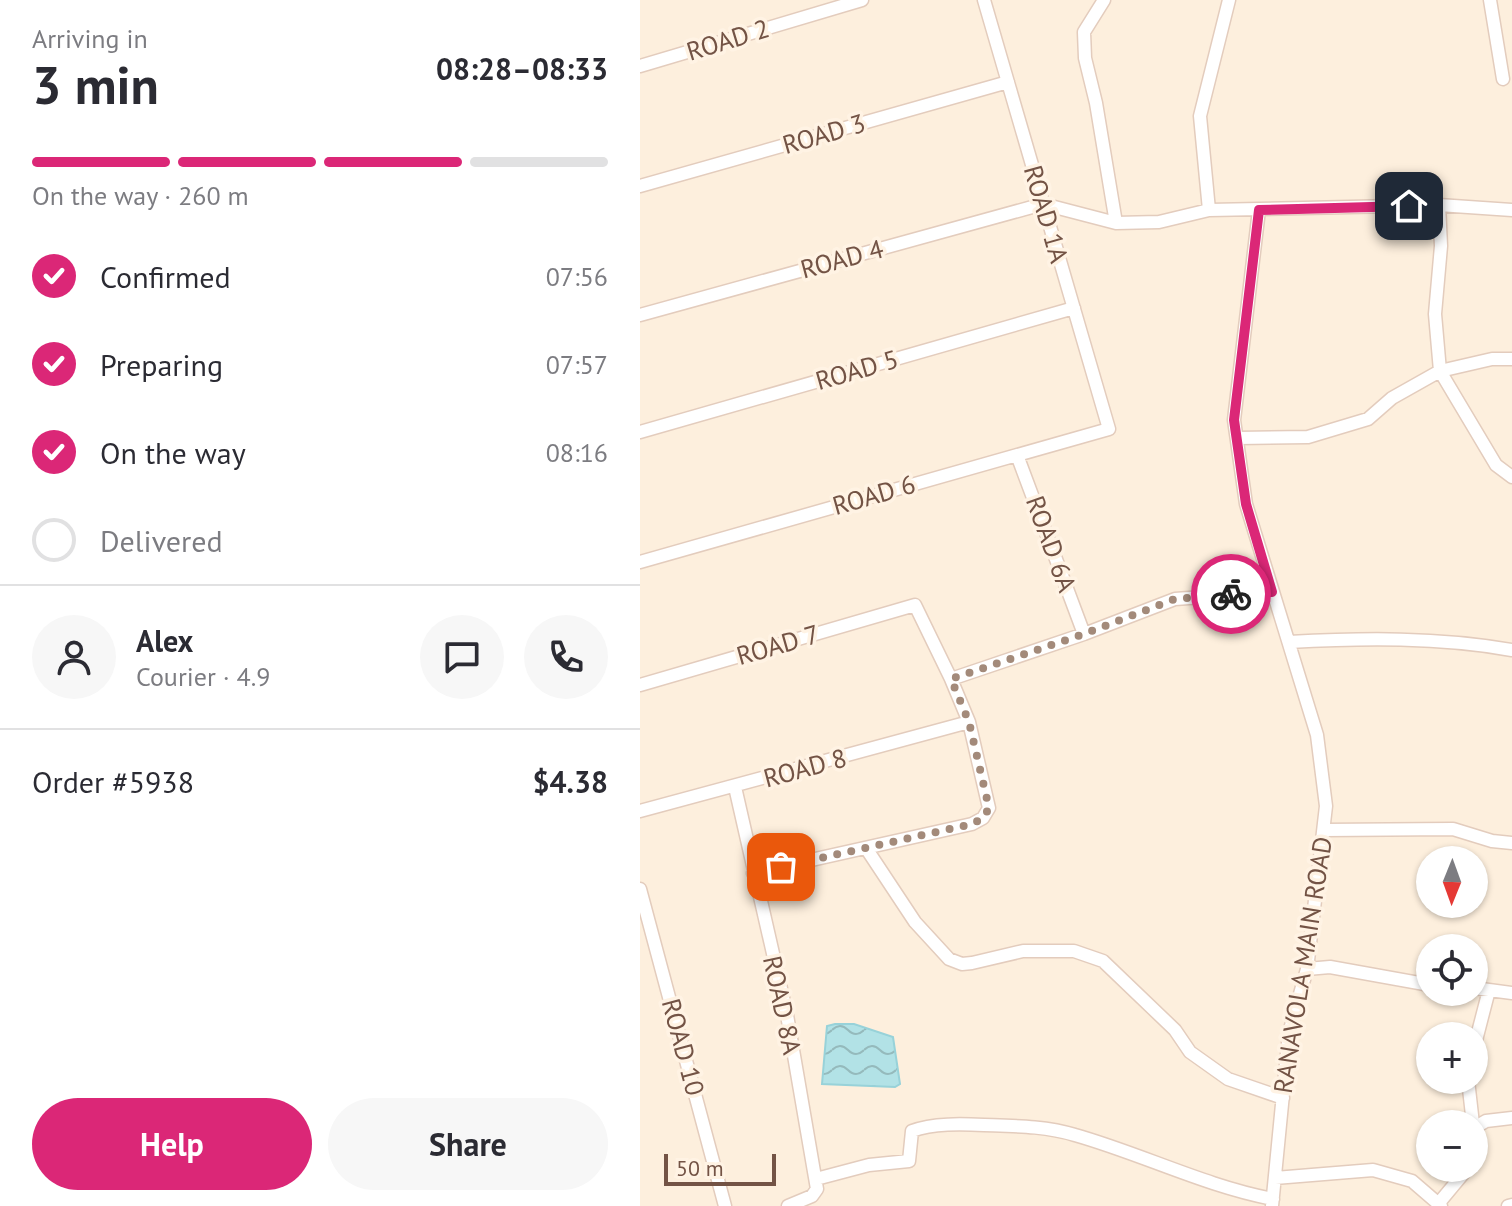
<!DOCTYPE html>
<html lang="en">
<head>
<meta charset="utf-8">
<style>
  :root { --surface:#fff; --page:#f7f7f7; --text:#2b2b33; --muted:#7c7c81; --line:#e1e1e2; --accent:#db2777 }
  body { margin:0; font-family:"PT Sans",sans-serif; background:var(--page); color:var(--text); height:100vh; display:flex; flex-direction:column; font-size:30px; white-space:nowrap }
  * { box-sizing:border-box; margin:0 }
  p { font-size:26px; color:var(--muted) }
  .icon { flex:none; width:44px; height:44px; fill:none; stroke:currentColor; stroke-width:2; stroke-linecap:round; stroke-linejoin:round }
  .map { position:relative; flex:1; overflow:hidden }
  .side { display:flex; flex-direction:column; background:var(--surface); width:640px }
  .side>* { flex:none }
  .needle { width:52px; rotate:181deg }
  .tools { position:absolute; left:776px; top:846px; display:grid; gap:16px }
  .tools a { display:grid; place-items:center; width:72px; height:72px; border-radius:50%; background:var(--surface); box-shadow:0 2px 6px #0004; font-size:40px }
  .scale { position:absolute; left:24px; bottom:20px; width:112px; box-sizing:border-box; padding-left:8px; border:4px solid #735345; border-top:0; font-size:22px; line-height:28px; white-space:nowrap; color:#735345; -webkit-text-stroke:6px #fff3e4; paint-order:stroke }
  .pin { position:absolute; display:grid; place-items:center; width:68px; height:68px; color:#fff; margin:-34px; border-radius:16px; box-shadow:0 4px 12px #0006 }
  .courier { position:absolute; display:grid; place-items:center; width:80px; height:80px; margin:-40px; border:6px solid #db2777; border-radius:50%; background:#fff; color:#222; box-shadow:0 2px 10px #0007 }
  .head em { font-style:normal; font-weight:700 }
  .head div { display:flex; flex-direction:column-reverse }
  .head { display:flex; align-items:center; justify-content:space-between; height:136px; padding:0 32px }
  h1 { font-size:52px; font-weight:700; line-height:60px }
  .bar { display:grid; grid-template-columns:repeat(4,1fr); gap:12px 8px; align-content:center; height:96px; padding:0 32px }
  .bar i { height:10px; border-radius:6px; background:var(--line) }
  .bar .selected { background:var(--accent) }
  .bar p { grid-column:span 4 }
  .line { display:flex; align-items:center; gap:20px; padding:0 32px; border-top:2px solid var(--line) }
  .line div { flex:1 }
  .round { display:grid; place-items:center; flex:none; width:84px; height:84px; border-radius:42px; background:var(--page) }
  ol { padding:0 32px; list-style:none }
  li { display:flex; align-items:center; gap:24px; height:88px }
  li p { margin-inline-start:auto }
  li .icon { padding:8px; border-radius:50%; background:var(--accent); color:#fff; stroke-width:4 }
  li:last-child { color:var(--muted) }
  li i { width:44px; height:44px; border:4px solid var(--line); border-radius:50% }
  .primary-button { display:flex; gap:16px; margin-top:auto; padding:16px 32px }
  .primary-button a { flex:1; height:92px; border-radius:48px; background:var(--accent); color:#fff; font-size:32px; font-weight:700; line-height:92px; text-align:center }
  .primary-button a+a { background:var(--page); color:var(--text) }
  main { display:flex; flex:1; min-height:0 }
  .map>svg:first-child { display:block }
  .water { fill:url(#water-waves); stroke:#98d2d9; stroke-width:2 }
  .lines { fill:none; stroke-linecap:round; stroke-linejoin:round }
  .street-casing { stroke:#e3ccbd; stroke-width:15 }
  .street { stroke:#fff; stroke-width:12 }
  .done { stroke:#a38a7a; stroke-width:8; stroke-dasharray:0 14.4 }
  .route { stroke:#db2777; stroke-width:10 }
  .labels { text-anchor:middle; stroke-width:7; stroke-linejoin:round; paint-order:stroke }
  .street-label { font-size:26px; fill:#735345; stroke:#fff3e4 }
</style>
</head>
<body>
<main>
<section class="side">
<div class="head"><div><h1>3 min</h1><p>Arriving in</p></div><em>08:28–08:33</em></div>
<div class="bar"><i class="selected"></i><i class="selected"></i><i class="selected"></i><i></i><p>On the way · 260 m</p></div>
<ol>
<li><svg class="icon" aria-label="check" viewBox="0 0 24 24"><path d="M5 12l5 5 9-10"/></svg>Confirmed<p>07:56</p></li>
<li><svg class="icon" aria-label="check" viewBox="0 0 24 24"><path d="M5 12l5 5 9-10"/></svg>Preparing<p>07:57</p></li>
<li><svg class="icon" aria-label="check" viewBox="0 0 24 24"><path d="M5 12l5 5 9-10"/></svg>On the way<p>08:16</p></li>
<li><i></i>Delivered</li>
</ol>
<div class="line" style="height:144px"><a class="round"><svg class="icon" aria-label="person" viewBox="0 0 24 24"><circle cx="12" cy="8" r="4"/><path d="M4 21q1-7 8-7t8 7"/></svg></a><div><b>Alex</b><p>Courier · 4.9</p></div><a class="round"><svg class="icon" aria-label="chat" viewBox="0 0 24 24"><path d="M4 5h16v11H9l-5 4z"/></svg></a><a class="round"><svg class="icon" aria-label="phone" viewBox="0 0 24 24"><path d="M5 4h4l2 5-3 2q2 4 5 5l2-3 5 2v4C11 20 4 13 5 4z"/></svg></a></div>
<div class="line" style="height:104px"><div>Order #5938</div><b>$4.38</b></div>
<div class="primary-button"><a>Help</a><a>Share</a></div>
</section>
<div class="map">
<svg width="872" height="1206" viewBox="0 0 872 1206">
  <defs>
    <pattern id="water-waves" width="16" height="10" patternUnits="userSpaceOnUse" patternTransform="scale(2)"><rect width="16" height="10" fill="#b2e2e6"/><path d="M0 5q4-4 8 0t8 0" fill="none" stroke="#95babc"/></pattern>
  </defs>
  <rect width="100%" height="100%" fill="#fdefdd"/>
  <!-- water -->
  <path class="water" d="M195,1024H214L253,1037L260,1084L255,1087L182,1084L187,1026Z"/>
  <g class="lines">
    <defs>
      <path id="street" d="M464,0L444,32L445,58L456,103L476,223
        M850,0L863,79
        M0,66L222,0
        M0,186L368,82
        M799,205L801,246L795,314L800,371L856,465L872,477
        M569,210L560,116L589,0
        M619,210L594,420L606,504L677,735L686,806L667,969L649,1033L632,1206
        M0,315L403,204L476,223L519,222L569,210L799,205L872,210
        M0,432L434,308
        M597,438L668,437L728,419L752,398L800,371L852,359H872
        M377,455L444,634
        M0,562L469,429L344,0
        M649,642C724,638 798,637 872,650
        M311,679L444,634L535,599L632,592
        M0,685L275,605L311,679L329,722L349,808L343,818L332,824L113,873
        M95,787L147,1015L177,1189L172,1196L148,1206
        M0,811L329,722
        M684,830L813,829L852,841L872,843
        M226,848L275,922L309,959L322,964L332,963L383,951H434L463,961L535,1030L550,1052L588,1079L643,1098
        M0,889L85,1206
        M667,969L690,967L790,985
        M834,988L872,993
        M834,1048L849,990
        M828,1080L833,1124
        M834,1128L846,1121L872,1118
        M635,1178L733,1170L772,1181L801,1206
        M176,1179L229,1165L269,1161L272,1131C293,1123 322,1124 344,1125C375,1126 406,1126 435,1135C502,1154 565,1186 633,1199
        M798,1204L828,1168
        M868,1206L872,1205"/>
    </defs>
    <!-- street casing -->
    <use href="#street" class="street-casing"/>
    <!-- street -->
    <use href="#street" class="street"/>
  </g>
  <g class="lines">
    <!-- done -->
    <path class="done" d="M141,867L332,824L343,818L349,808L329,722L311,679L444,634L535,599L591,594"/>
    <!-- route -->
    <path class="route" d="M591,594L632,592L606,504L594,420L619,210L769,206"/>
  </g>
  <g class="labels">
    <!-- street labels -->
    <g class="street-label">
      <text transform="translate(88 40) rotate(-17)" y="9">ROAD 2</text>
      <text transform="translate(184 134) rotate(-16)" y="9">ROAD 3</text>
      <text transform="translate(406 214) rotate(74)" y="9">ROAD 1A</text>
      <text transform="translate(202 259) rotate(-15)" y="9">ROAD 4</text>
      <text transform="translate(217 370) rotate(-16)" y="9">ROAD 5</text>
      <text transform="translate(234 495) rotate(-16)" y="9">ROAD 6</text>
      <text transform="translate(411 544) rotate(70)" y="9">ROAD 6A</text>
      <text transform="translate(138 645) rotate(-16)" y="9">ROAD 7</text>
      <text transform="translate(165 768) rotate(-15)" y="9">ROAD 8</text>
      <text transform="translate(663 965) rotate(-81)" y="9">RANAVOLA MAIN ROAD</text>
      <text transform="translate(142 1005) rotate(78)" y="9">ROAD 8A</text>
      <text transform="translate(43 1047) rotate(75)" y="9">ROAD 10</text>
    </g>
  </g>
</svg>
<div class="tools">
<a><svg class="needle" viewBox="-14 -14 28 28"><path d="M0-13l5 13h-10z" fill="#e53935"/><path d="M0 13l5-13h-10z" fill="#7c7c81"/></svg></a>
<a><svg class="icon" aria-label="locate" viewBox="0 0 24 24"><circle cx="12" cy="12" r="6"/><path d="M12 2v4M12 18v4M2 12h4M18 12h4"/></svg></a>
<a>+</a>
<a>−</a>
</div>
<div class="scale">50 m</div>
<div class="pin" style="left:141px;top:867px;background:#ea580c"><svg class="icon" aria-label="bag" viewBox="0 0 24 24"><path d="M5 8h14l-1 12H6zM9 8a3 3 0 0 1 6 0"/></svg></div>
<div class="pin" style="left:769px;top:206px;background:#1f2937"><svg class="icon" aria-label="home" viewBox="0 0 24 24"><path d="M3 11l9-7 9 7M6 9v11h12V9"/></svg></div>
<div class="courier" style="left:591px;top:594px"><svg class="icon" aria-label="bike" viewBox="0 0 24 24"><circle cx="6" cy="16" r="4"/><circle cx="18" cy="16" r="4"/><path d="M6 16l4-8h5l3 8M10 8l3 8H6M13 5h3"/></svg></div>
</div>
</main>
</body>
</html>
